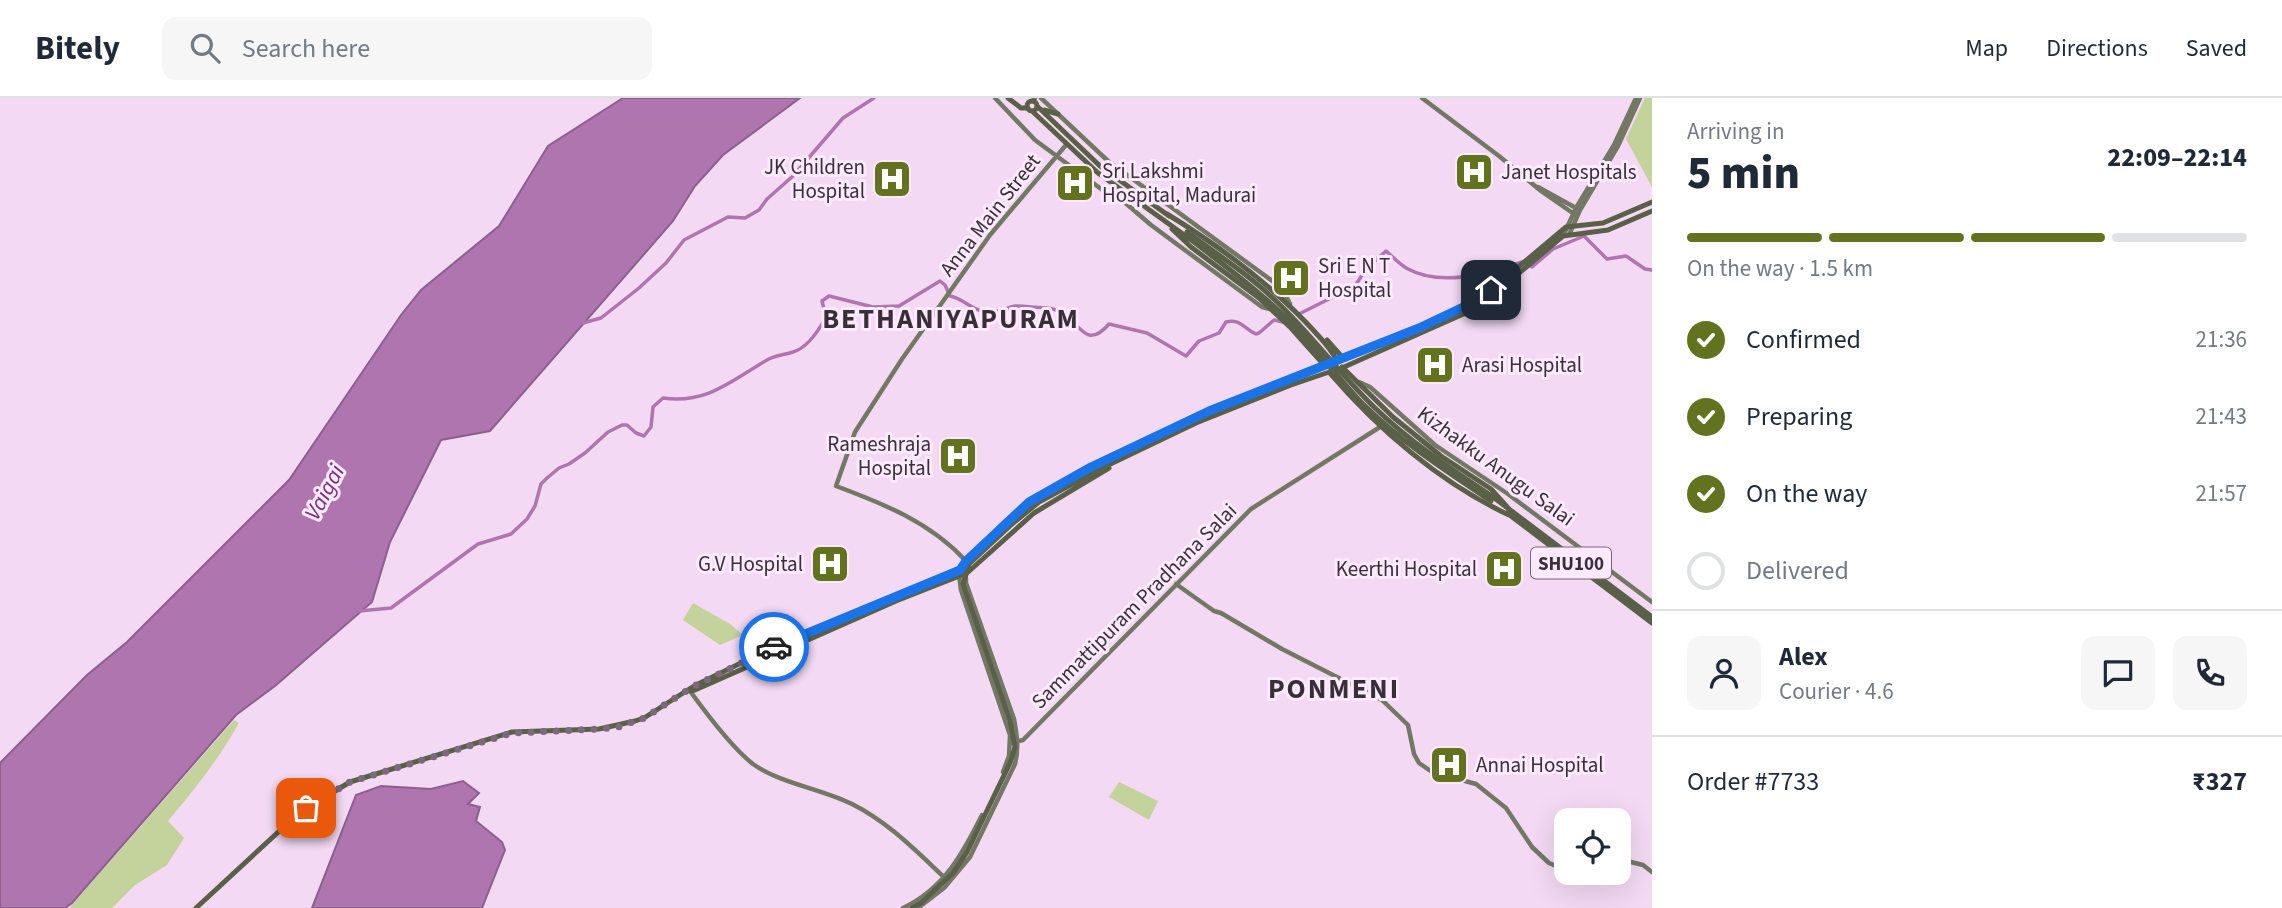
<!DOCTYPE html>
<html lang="en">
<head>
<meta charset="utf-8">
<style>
  :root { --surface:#fff; --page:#f6f6f7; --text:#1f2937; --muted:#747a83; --line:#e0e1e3; --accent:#62721f }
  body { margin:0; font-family:"Source Sans 3",sans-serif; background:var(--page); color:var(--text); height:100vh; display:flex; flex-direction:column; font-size:26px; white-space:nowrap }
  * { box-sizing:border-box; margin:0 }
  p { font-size:23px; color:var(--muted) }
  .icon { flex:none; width:38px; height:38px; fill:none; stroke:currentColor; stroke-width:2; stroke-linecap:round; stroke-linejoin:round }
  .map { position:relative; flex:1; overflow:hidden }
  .details { display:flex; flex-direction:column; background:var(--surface); width:630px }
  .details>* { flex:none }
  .controls { position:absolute; left:1554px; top:710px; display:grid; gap:14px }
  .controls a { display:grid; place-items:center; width:77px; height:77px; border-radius:14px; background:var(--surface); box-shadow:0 7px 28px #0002; font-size:35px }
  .pin { position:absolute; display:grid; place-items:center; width:60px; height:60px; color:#fff; margin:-30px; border-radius:14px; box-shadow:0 4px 10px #0006 }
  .courier { position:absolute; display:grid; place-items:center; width:70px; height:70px; margin:-35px; border:5px solid #1a73e8; border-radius:50%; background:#fff; color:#222; box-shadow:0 2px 9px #0007 }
  .summary em { font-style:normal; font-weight:800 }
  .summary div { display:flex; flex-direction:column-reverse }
  .summary { display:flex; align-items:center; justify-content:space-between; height:119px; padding:0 35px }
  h1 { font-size:46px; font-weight:800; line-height:52px }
  .bar { display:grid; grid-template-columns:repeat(4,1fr); gap:10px 7px; align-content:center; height:84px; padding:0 35px }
  .bar i { height:9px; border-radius:5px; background:var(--line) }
  .bar .selected { background:var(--accent) }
  .bar p { grid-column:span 4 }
  .line { display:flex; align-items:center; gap:18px; padding:0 35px; border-top:2px solid var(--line) }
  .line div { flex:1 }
  .round { display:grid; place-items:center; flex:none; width:74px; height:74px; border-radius:14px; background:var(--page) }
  ol { padding:0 35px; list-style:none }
  li { display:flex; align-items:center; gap:21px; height:77px }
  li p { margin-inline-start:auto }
  li .icon { padding:7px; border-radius:50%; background:var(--accent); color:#fff; stroke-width:4 }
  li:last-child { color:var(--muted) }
  li i { width:38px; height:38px; border:4px solid var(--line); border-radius:50% }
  header { display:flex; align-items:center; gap:42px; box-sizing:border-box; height:98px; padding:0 35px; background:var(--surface); border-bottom:2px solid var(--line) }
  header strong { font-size:33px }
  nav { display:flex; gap:38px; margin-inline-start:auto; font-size:24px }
  .search { width:490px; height:63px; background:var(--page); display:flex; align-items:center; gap:18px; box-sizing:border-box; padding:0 24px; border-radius:14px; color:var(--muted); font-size:26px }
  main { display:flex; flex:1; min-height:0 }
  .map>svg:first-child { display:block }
  .green { fill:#c4d29c }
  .water { fill:#ae75af; stroke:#8b608c; stroke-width:2 }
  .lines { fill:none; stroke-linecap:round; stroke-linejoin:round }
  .canal { stroke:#ae75af; stroke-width:3.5 }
  .secondary { stroke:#737865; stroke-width:4.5 }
  .primary { stroke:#5a6048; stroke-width:5 }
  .primary-bridge { stroke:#5a6048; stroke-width:5 }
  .done { stroke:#7a6a7a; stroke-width:7; stroke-dasharray:0 12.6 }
  .route { stroke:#1a73e8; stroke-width:9 }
  .labels { text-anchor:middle; stroke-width:6; stroke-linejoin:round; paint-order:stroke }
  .shield { fill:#fde9fd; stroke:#746774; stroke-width:2 }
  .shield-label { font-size:19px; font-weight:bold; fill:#392f39 }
  .poi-label { font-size:21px; fill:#392f39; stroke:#fde9fd; text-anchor:start }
  .street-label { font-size:21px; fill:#392f39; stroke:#fde9fd }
  .water-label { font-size:23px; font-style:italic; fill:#763078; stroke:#fde9fd }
  .district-label { font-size:28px; font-weight:bold; letter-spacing:2px; fill:#392f39; stroke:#fde9fd }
</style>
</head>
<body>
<header>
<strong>Bitely</strong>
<div class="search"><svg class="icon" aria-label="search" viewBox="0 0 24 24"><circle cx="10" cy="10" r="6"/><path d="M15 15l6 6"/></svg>Search here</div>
<nav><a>Map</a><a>Directions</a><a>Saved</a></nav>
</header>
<main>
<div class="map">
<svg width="1652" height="810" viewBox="0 0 1652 810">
  <rect width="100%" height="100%" fill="#f3d9f3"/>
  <!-- green -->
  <path class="green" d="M1645,0H1652V89L1626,41Z
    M693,505L730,526L743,537L720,547L683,522Z
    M234,622L239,625C218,662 195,691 168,723L184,740L167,767L135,787L112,810H69Z
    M1119,684L1158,703L1149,722L1109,699Z"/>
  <!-- water -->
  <path class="water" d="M623,0H800L723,57L695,88L673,123L490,333L441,342L390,444L372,504L275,588L236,617L72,805L65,810H0V665L87,577L127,544L289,382L401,217L421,192L499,128L548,48Z
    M463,683L479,695L468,706L480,709L476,723L502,744L505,752L482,810H312L356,697L381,688L431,691Z"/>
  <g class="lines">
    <!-- canal -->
    <path class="canal" d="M1299,216L1355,188L1366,171L1386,153C1393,159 1400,167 1408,171C1441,189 1489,176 1522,164L1532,169L1553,151L1584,138L1607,161L1626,158L1645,171L1652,172
      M583,225L601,220L639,190L666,165L684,142L728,119L745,120L759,112L767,101L793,78L843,20L874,0
      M359,513L391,510L478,446L511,436L527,421L535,408L541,386L547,380L559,370L569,366L585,355L608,334L622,327H627L636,335L644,338L651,329L653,309L663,300C707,306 731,283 767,262C775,257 784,257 793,254C807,250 819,232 826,219L822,203L829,198L873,209L899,208L940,183L945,187L950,198C965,201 973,214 989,214C999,215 1006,210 1015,208C1019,208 1050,210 1053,211C1080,218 1083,256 1109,226L1147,235L1186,258L1199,243L1219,235L1226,224C1240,220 1244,231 1256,236L1259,235L1274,222L1283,224"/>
    <!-- secondary -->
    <path class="secondary" d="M995,0L1035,42L1112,99L1123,103L1151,127L1262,209L1270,211
      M1041,0L1108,63L1282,190L1290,206
      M1422,0L1499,58L1541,93L1577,118
      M1033,3L1035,0
      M1538,89L1576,110
      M1569,137L1580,112L1618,48L1640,0
      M1563,138L1576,110L1614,47L1636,0
      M1359,284L1370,289L1435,347L1508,396L1652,504
      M966,463C930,424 884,406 836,388L855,334L902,261L990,137L1066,47
      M959,477L961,492L1010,637L1009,658L1003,674
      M1176,486L1214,513L1221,515L1282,551L1382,602L1408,627L1414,656L1419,665L1432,674L1476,686L1506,710L1532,749L1549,765L1563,771L1566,769
      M690,593C706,615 731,649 753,666C779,685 822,691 852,706C888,724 915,752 944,779
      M1011,645L1023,642L1251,411L1380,329
      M1619,761L1643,767L1652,774
      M903,810C944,791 963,755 982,717
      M918,810L944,790L970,759L1015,666C1019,649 1017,638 1014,621L966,485V480"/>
    <!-- primary -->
    <path class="primary" d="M1008,0L1021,10H1028
      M1027 8a5 5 0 1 1 10 0a5 5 0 1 1-10 0Z
      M1037,8L1100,68L1169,118
      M1044,12L1058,16
      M1032,13L1098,75L1194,144
      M1167,116C1221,149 1272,187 1315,234C1323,243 1334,254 1337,264
      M1172,131L1191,149L1259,200L1291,230L1325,268
      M1327,242L1343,260
      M1342,269L1393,319L1441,358L1491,391L1509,411
      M1329,274C1378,331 1440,385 1509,417
      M1493,399L1652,519
      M1507,415L1652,525
      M1012,426L1039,404L1100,371L1196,325L1291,287L1344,269L1468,214L1493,197L1563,138L1608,132L1652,113
      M959,477L966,463L1006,423L1029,404L1060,385L1209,313L1373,250L1455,214L1491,192L1566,129L1603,125L1652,104
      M690,593L695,592L896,503L967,475L1034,415L1109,370
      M196,810L300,714L350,684L512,634L599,631L635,623L644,620L694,588L778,547L960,472L967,475
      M912,810L921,805"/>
    <!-- primary-bridge -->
    <path class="primary-bridge" d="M1187,134C1217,156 1249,177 1276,203C1311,236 1339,275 1374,309C1410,344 1451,371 1493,399
      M1194,144C1229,171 1266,198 1296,230C1319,254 1340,282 1363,306C1401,344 1446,373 1491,403
      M921,805L953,775L967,754L1010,665L1015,649L1010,623L963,486L969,466L1012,426"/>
  </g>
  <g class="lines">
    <!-- done -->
    <path class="done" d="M306,710L350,684L512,635L599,631L618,629L635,623L644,620L694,588L774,549"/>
    <!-- route -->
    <path class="route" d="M774,549L960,472L966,463L1029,404L1091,369L1209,313L1419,230L1478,202L1491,192"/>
  </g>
  <!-- icons -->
  <defs>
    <symbol id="hospital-square" viewBox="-11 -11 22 22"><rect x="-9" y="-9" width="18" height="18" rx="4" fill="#62721f" stroke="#fde9fd"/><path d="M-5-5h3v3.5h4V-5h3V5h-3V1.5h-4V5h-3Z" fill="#fff"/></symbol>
  </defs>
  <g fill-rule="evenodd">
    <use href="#hospital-square" x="1452" y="52" width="44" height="44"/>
    <use href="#hospital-square" x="870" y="59" width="44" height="44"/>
    <use href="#hospital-square" x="1053" y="63" width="44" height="44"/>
    <use href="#hospital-square" x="1269" y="158" width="44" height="44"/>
    <use href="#hospital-square" x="1413" y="245" width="44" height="44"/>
    <use href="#hospital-square" x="936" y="336" width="44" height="44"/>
    <use href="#hospital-square" x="808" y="444" width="44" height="44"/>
    <use href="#hospital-square" x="1482" y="449" width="44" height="44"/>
    <use href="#hospital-square" x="1427" y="645" width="44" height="44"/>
  </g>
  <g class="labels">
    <!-- shield labels -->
    <rect class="shield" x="1531" y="449.5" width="80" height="31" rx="5"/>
    <g class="shield-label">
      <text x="1571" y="472">SHU100</text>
    </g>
    <!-- poi labels -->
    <g class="poi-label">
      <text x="865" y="76" text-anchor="end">JK Children<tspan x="865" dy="24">Hospital</tspan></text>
      <text x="1102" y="80">Sri Lakshmi<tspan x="1102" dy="24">Hospital, Madurai</tspan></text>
      <text x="1501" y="81">Janet Hospitals</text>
      <text x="1318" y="175">Sri E N T<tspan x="1318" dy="24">Hospital</tspan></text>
      <text x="1462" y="274">Arasi Hospital</text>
      <text x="931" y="353" text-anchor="end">Rameshraja<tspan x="931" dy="24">Hospital</tspan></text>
      <text x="803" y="473" text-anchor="end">G.V Hospital</text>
      <text x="1477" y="478" text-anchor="end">Keerthi Hospital</text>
      <text x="1476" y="674">Annai Hospital</text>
    </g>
    <!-- street labels -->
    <g class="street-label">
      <text transform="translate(990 117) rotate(-52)" y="7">Anna Main Street</text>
      <text transform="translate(1496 368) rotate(36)" y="7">Kizhakku Anugu Salai</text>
      <text transform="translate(1134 508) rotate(-45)" y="7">Sammattipuram Pradhana Salai</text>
    </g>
    <!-- water labels -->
    <g class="water-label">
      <text transform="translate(324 394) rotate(-62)" y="8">Vaigai</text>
    </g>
    <!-- district labels -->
    <g class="district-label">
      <text x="951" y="230">BETHANIYAPURAM</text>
      <text x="1334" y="600">PONMENI</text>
    </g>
  </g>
</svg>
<div class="controls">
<a><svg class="icon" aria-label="locate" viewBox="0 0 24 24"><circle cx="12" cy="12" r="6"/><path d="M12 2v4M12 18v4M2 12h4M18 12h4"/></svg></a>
</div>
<div class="pin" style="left:306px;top:710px;background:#ea580c"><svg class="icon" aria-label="bag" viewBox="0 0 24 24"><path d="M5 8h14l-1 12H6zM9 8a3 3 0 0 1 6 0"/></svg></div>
<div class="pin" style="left:1491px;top:192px;background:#1f2937"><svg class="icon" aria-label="home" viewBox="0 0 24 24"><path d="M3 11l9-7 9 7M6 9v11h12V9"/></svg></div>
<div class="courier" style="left:774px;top:549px"><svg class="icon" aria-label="car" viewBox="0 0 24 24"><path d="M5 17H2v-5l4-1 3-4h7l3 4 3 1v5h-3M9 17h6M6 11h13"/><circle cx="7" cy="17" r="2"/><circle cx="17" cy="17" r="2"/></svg></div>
</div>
<section class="details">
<div class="summary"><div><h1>5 min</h1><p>Arriving in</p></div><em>22:09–22:14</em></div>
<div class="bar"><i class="selected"></i><i class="selected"></i><i class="selected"></i><i></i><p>On the way · 1.5 km</p></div>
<ol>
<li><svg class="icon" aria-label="check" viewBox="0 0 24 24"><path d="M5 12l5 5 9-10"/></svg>Confirmed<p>21:36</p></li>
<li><svg class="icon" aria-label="check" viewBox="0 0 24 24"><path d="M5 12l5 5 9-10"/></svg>Preparing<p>21:43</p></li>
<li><svg class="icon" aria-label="check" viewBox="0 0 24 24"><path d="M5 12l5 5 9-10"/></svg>On the way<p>21:57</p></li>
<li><i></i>Delivered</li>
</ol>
<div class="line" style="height:126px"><a class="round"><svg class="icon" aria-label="person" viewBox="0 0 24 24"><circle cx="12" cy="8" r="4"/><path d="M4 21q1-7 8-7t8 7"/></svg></a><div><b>Alex</b><p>Courier · 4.6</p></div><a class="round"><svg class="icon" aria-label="chat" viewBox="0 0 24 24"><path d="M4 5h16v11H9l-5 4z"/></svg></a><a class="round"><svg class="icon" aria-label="phone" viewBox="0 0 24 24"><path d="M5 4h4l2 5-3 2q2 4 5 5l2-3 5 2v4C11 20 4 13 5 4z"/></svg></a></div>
<div class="line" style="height:91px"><div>Order #7733</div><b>₹327</b></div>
</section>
</main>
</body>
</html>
